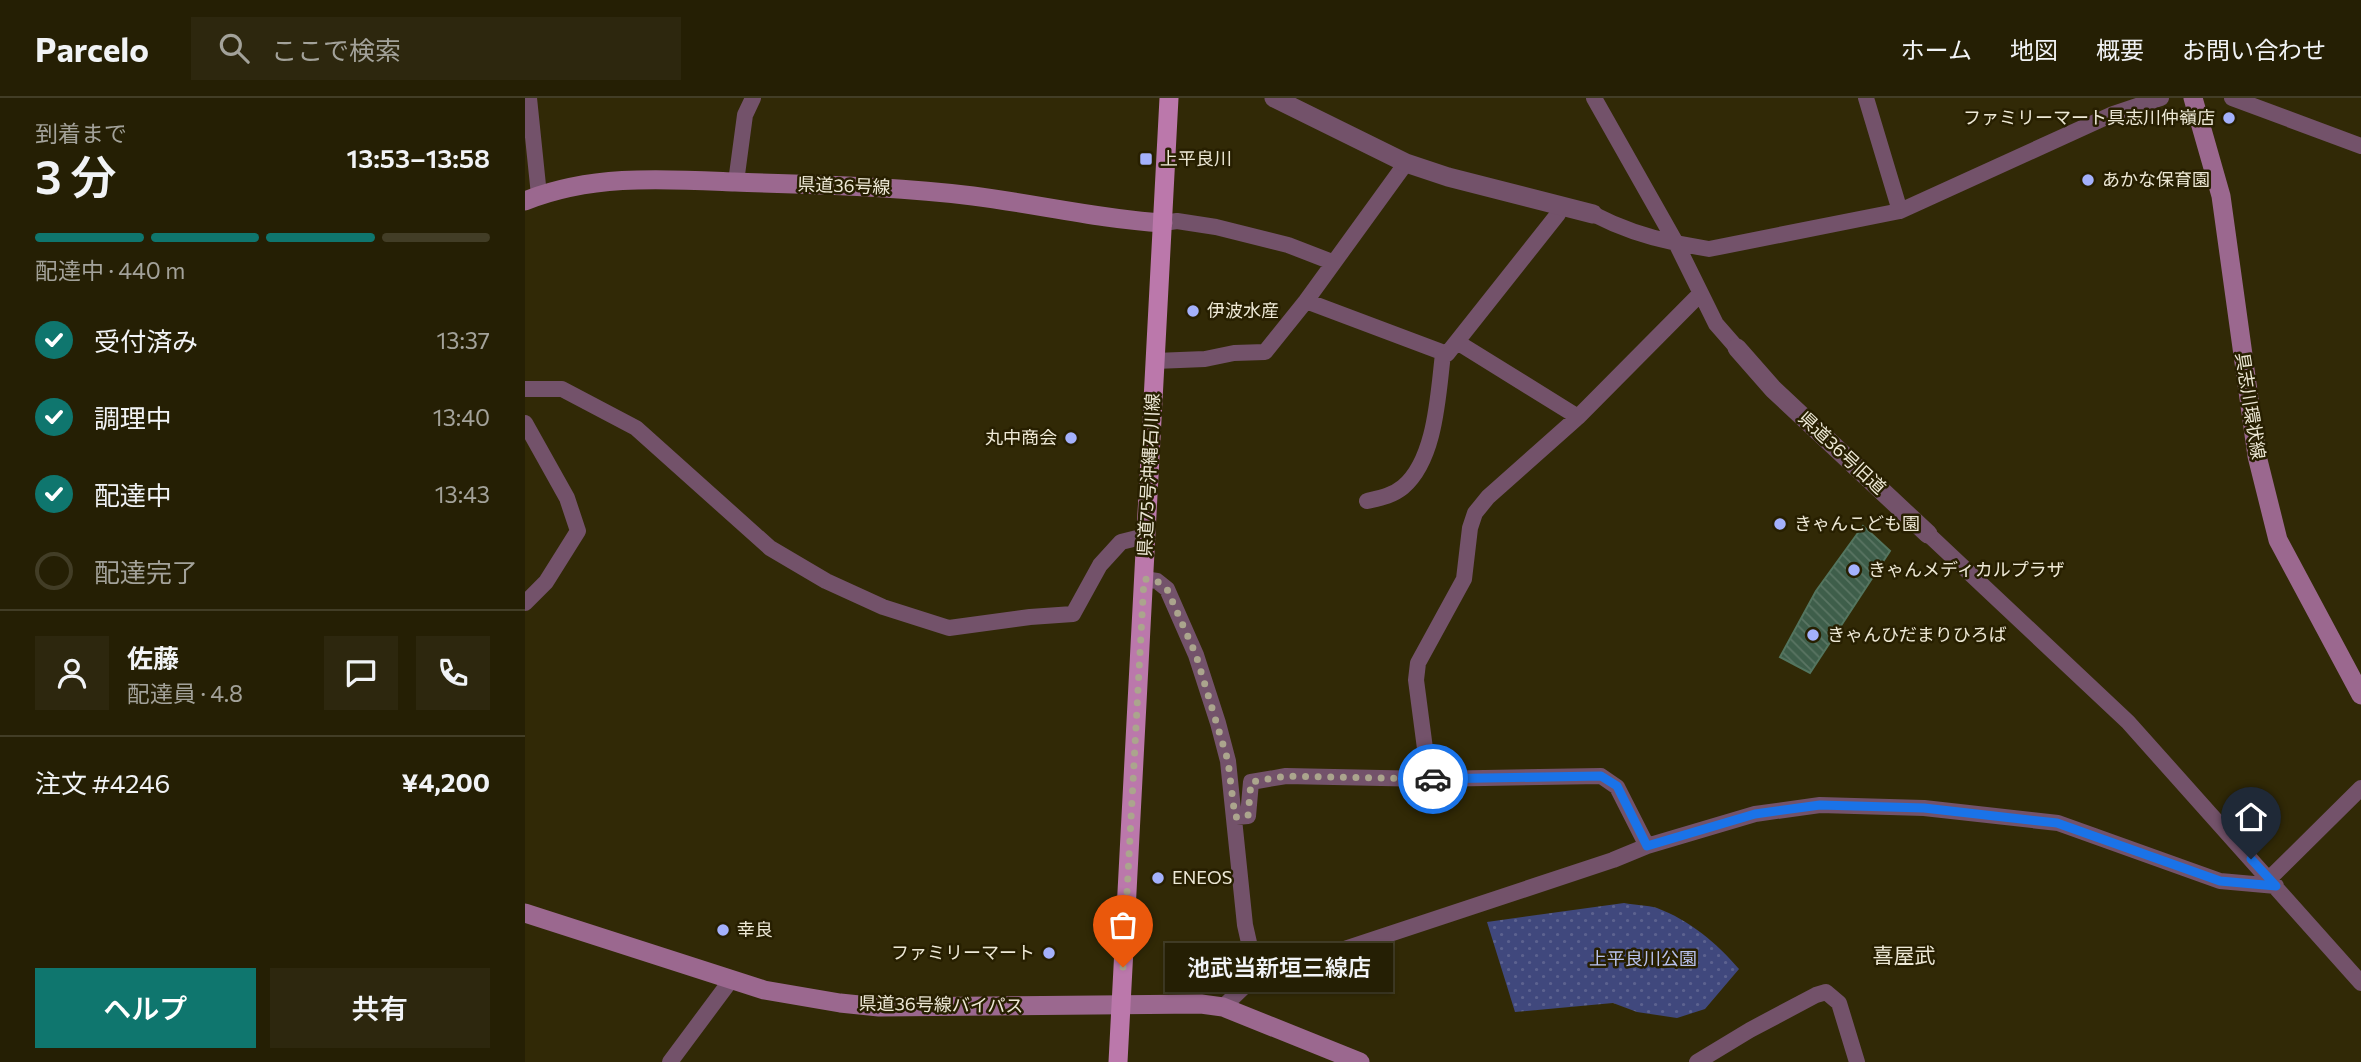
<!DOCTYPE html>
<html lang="ja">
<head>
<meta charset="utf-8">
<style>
  :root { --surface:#251f04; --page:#2d270e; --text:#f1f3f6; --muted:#a3a29a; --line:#423d26; --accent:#0f766e }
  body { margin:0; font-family:Commissioner,"Noto Sans JP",sans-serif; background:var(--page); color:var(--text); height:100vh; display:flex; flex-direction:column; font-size:26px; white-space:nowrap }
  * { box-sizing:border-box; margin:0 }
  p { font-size:23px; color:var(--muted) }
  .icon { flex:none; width:38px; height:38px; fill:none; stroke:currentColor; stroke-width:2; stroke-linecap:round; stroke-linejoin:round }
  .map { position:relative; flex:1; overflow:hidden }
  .drawer { display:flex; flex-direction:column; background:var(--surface); width:525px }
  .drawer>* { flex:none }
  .pin { position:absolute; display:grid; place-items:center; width:60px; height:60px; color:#fff; margin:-72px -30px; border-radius:50% 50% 50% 0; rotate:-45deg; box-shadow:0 0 7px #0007 }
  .pin .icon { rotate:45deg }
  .courier { position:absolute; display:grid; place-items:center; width:70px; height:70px; margin:-35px; border:5px solid #1a73e8; border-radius:50%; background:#fff; color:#222; box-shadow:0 2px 9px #0007 }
  .bubble { position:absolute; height:49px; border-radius:0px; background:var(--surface); box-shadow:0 2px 5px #0004,0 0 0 2px var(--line); font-size:23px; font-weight:600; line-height:49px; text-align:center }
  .headline em { font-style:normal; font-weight:600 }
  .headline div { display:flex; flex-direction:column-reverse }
  .headline { display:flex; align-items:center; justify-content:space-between; height:119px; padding:0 35px }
  h1 { font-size:46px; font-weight:600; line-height:52px }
  .bar { display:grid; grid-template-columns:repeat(4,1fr); gap:10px 7px; align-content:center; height:84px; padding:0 35px }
  .bar i { height:9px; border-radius:5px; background:var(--line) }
  .bar .active { background:var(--accent) }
  .bar p { grid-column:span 4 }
  .line { display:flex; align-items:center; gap:18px; padding:0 35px; border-top:2px solid var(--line) }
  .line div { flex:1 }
  .round { display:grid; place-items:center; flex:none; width:74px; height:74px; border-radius:0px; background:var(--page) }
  ol { padding:0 35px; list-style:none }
  li { display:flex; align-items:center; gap:21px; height:77px }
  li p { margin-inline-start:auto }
  li .icon { padding:7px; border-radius:50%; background:var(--accent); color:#fff; stroke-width:4 }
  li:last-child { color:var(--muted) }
  li i { width:38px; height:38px; border:4px solid var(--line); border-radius:50% }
  .primary-button { display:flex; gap:14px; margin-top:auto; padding:14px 35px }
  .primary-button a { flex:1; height:80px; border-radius:0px; background:var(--accent); color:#fff; font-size:28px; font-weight:600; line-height:80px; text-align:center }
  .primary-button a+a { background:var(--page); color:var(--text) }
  header { display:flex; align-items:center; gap:42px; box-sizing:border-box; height:98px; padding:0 35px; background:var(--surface); border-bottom:2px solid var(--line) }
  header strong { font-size:33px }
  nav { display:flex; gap:38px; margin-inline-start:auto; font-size:24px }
  .search { width:490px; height:63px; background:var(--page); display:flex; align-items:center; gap:18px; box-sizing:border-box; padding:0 24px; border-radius:0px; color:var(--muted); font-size:26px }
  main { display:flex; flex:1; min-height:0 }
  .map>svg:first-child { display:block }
  .park { fill:url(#park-dots) }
  .building { fill:url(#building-back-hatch); stroke:#53755f; stroke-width:2 }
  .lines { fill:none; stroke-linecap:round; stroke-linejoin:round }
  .minor { stroke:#73526a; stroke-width:16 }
  .tertiary { stroke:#73526a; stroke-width:19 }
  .secondary { stroke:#9b688f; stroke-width:19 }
  .primary { stroke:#bb78ab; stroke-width:19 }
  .done { stroke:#aba58d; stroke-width:7; stroke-dasharray:0 12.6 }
  .route { stroke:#1a73e8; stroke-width:9 }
  .poi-dot { fill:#a4b1fc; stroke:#271f00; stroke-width:2.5 }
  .labels { text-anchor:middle; stroke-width:5; stroke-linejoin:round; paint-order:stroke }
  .poi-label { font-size:18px; fill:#ede8d5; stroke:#271f00; text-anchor:start }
  .street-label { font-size:18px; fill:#ede8d5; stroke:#271f00 }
  .park-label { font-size:18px; fill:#b9c2ee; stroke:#271f00 }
  .quarter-label { font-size:21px; fill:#ede8d5; stroke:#271f00 }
</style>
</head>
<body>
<header>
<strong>Parcelo</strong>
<div class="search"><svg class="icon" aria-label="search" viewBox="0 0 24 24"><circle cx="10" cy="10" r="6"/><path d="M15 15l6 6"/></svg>ここで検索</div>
<nav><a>ホーム</a><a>地図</a><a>概要</a><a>お問い合わせ</a></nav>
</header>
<main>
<section class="drawer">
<div class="headline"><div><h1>3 分</h1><p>到着まで</p></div><em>13:53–13:58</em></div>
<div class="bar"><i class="active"></i><i class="active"></i><i class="active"></i><i></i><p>配達中 · 440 m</p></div>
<ol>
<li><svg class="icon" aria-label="check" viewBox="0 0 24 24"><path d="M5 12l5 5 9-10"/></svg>受付済み<p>13:37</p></li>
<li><svg class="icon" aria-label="check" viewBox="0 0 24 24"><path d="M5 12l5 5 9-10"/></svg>調理中<p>13:40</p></li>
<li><svg class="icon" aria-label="check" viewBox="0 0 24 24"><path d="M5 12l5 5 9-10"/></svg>配達中<p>13:43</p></li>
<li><i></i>配達完了</li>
</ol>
<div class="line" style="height:126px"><a class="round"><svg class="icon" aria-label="person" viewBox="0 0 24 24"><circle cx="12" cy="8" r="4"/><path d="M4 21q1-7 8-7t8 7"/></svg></a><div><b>佐藤</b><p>配達員 · 4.8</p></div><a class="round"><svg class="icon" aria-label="chat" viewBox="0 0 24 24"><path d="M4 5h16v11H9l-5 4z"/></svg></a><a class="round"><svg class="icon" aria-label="phone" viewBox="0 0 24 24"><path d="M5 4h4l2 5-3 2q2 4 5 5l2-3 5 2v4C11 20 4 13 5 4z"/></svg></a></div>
<div class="line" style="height:91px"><div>注文 #4246</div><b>¥4,200</b></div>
<div class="primary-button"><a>ヘルプ</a><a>共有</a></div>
</section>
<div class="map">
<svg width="1836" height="964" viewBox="0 0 1836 964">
  <defs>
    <pattern id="park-dots" width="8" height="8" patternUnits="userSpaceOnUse" patternTransform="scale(1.75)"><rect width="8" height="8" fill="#40487d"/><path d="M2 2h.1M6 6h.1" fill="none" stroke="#5c628f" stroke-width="1.8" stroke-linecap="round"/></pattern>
    <pattern id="building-back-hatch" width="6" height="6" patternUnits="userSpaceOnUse" patternTransform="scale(1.75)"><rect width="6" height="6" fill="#3e5e4a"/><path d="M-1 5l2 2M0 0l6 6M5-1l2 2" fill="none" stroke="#5a7563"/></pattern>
  </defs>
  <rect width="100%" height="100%" fill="#312906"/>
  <!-- park -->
  <path class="park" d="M1099,805C1110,807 1122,807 1132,810C1164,822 1192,845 1214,871L1180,911L1152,920L1112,914L1088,905L990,914L962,824Z"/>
  <!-- building -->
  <path class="building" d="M1338,428L1365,453L1285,575L1255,559L1291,493Z"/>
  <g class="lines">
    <!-- minor -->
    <path class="minor" d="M4,0L14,97
      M1069,0L1151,145L1184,151L1375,113L1588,16L1636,0
      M1341,0L1375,113
      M1707,0L1836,48
      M211,84L220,17L228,0
      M1068,116C1095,130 1121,139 1151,145L1191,226L1212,250
      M638,125L652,123L691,129L763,147L807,164
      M781,203L922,256L1033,116L1034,107
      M932,244L1053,319
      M630,263L680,261L709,255L740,254L781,203L881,65
      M0,291H37L111,330L245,450L301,483L358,509L424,530L505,519L548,516L575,467L596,444L620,438
      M0,325L42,400L53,433L21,484L0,505
      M842,403C855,400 867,398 878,389C911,361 913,296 918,256
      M1403,436L1603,624L1836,885
      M619,481L632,483L642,491L671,557L693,625L703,663L720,827L732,880
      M904,681L891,582L893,565L939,481L945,430L950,415L963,399L1053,319L1175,196
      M711,719L723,718L726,684L761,678L904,681L1076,678L1092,689L1122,748
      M1744,781L1836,690
      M698,909L725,883L732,880L1088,762L1122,748L1230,716L1295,707L1399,710L1533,725L1695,783L1751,788
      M145,964L206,882
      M1172,964L1225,932L1291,897L1301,894L1314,905L1332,964"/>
    <!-- tertiary -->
    <path class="tertiary" d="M749,0L881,65L923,79L1068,116
      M1212,250L1248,291L1403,436"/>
    <!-- secondary -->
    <path class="secondary" d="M1668,0L1696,98L1732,358L1753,442L1836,597
      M0,103C67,76 139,81 210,84C290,87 369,88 448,98C512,106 574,121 638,125
      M0,815L239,892L315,905L354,909L676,906L698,909L835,964"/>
    <!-- primary -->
    <path class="primary" d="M593,964L644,0"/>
  </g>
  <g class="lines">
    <!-- done -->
    <path class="done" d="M598,869L619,481L632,483L642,491L671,557L703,663L710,719L723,718L726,684L761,678L908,681"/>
    <!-- route -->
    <path class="route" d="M908,681L1076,678L1092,688L1122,748L1230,716L1295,707L1399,710L1532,725L1695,783L1751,788L1726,761"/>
  </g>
  <!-- markers -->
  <g class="poi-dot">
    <circle cx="1704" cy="20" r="7"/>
    <rect x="614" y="54" width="14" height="14" rx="3.5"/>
    <circle cx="1563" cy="82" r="7"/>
    <circle cx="668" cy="213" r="7"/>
    <circle cx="546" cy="340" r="7"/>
    <circle cx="1255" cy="426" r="7"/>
    <circle cx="1329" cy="472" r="7"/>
    <circle cx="1288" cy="537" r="7"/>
    <circle cx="633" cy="780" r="7"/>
    <circle cx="198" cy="832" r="7"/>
    <circle cx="524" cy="855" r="7"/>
  </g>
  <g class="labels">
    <!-- poi labels -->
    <g class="poi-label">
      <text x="1690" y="26" text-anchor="end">ファミリーマート具志川仲嶺店</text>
      <text x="635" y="67">上平良川</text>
      <text x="1577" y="88">あかな保育園</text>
      <text x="682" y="219">伊波水産</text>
      <text x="532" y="346" text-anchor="end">丸中商会</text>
      <text x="1269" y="432">きゃんこども園</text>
      <text x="1343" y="478">きゃんメディカルプラザ</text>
      <text x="1302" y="543">きゃんひだまりひろば</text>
      <text x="647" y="786">ENEOS</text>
      <text x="212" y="838">幸良</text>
      <text x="510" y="861" text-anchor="end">ファミリーマート</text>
    </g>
    <!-- street labels -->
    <g class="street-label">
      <text transform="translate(319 88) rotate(2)" y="6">県道36号線</text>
      <text transform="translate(1725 308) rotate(81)" y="6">具志川環状線</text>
      <text transform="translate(1317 355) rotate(43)" y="6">県道36号旧道</text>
      <text transform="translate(624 377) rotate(-87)" y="6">県道75号沖縄石川線</text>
      <text transform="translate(416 907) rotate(1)" y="6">県道36号線バイパス</text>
    </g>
    <!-- park labels -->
    <g class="park-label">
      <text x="1118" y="867">上平良川公園</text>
    </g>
    <!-- quarter labels -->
    <g class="quarter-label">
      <text x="1379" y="865">喜屋武</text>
    </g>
  </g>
</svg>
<div class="pin" style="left:598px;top:869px;background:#ea580c"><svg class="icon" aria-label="bag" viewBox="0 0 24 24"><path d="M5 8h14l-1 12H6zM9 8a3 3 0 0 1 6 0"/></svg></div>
<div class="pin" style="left:1726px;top:761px;background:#1f2937"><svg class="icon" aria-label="home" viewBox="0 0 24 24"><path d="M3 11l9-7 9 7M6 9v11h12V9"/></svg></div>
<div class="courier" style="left:908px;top:681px"><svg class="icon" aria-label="car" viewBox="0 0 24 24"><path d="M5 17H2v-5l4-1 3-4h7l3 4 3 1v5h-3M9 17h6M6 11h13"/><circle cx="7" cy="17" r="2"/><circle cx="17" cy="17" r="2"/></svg></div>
<div class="bubble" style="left:640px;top:845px;width:228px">池武当新垣三線店</div>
</div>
</main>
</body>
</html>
